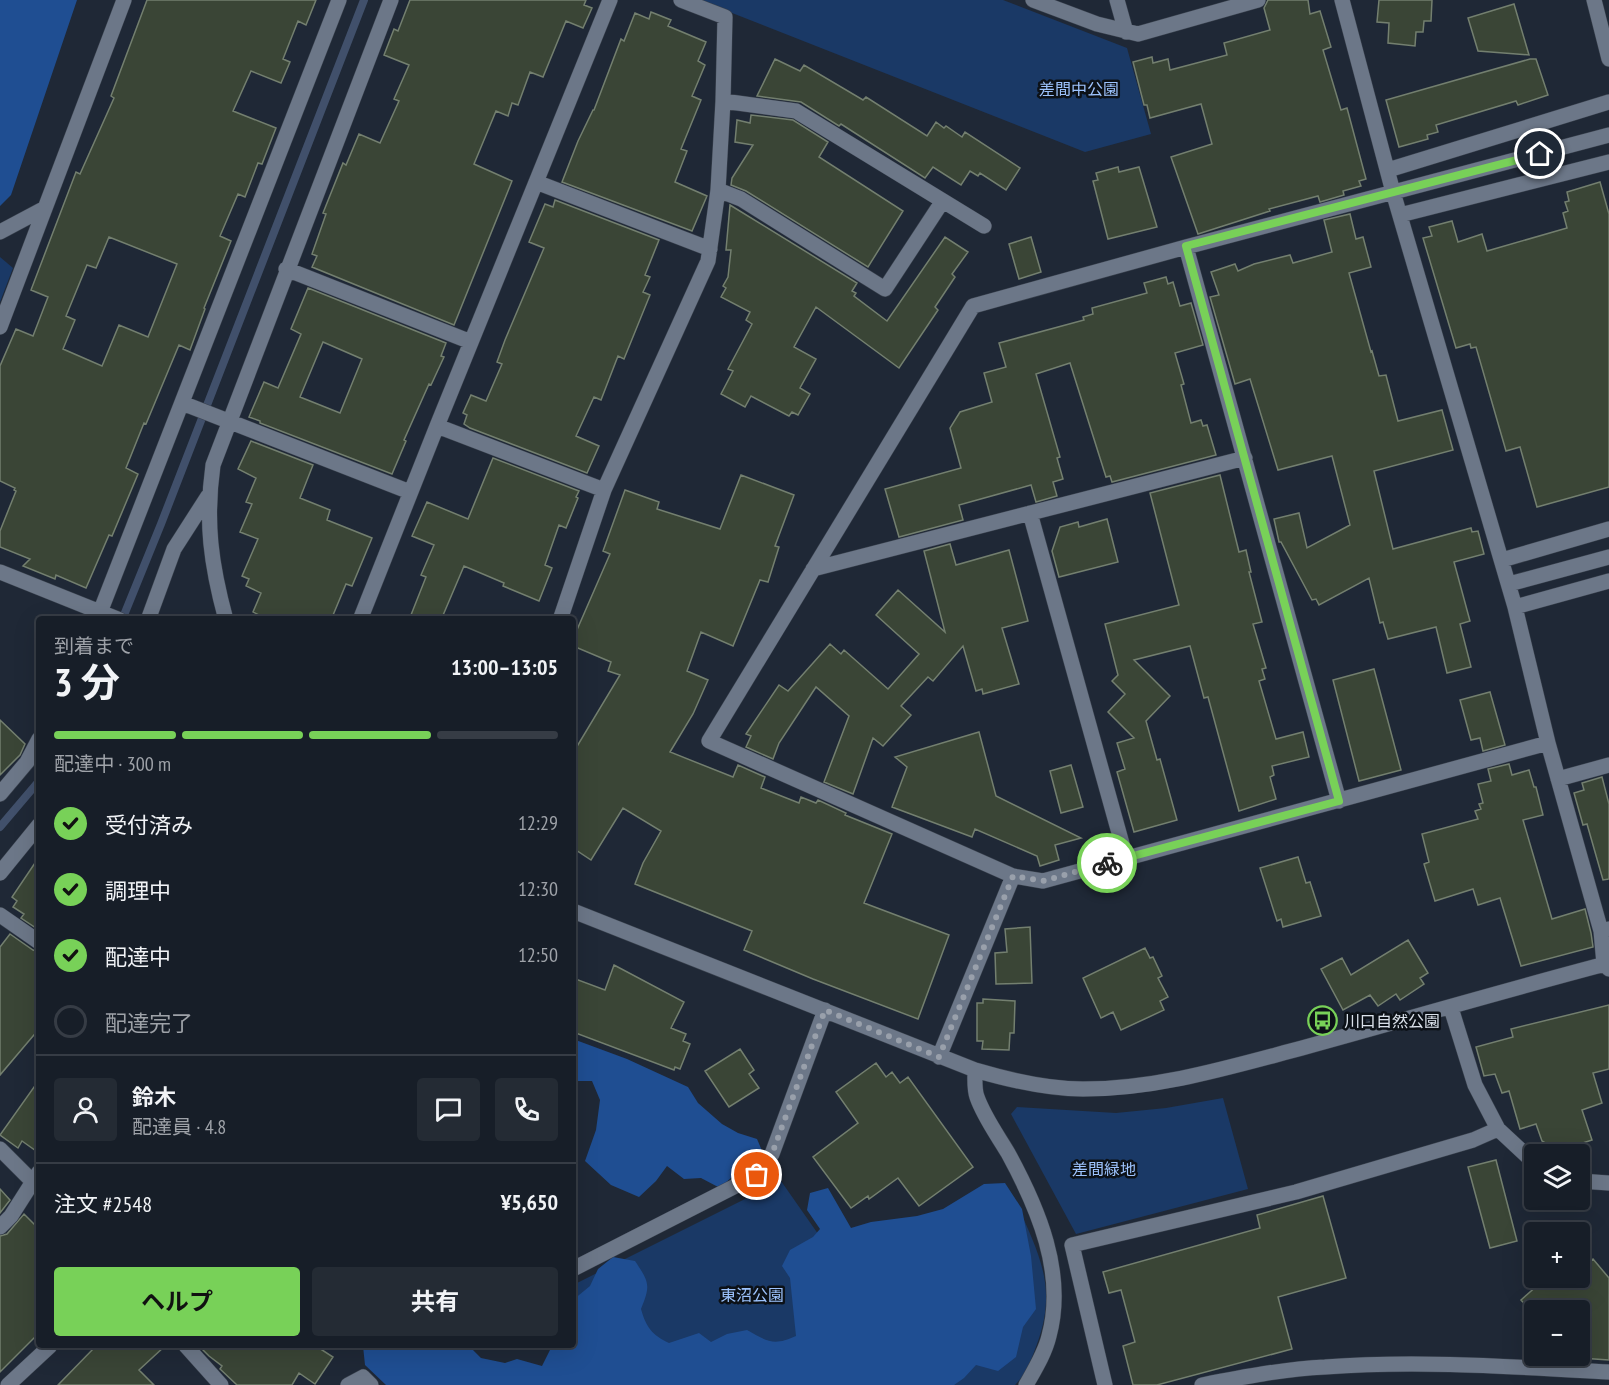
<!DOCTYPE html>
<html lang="ja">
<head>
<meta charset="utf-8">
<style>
  :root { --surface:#171e28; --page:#242b34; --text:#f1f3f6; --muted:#9ea2a8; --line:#363c45; --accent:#78d158 }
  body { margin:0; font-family:"PT Sans Narrow","Noto Sans JP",sans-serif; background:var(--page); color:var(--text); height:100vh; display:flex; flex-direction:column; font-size:22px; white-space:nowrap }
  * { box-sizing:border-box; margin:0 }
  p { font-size:20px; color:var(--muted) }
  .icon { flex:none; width:33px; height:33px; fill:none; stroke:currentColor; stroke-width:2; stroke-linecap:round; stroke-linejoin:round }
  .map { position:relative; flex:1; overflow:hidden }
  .panel { position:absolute; left:36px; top:616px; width:540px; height:732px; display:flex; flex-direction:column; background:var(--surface); border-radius:6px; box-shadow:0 6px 24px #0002,0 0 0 2px var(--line) }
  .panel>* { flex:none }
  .tools { position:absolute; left:1524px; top:1144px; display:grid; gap:12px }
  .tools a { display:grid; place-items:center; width:66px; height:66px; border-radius:6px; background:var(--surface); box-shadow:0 6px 24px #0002,0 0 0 2px var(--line); font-size:30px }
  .pin { position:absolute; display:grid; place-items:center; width:51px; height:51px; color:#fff; margin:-26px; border:3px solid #fff; border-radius:50%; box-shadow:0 2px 6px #0007 }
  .courier { position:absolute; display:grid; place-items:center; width:60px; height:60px; margin:-30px; border:4px solid #78d158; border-radius:50%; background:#fff; color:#222; box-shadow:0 2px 8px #0007 }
  .headline em { font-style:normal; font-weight:700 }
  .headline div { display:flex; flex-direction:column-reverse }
  .headline { display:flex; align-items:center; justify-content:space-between; height:102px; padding:0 18px }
  h1 { font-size:39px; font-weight:700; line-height:45px }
  .bar { display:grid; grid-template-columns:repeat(4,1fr); gap:9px 6px; align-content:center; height:72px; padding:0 18px }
  .bar i { height:8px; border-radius:4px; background:var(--line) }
  .bar .current { background:var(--accent) }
  .bar p { grid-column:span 4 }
  .line { display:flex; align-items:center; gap:15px; padding:0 18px; border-top:2px solid var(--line) }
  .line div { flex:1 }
  .round { display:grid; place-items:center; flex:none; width:63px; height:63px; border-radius:6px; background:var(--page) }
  ol { padding:0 18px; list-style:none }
  li { display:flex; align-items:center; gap:18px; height:66px }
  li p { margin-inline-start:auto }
  li .icon { padding:6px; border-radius:50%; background:var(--accent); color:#111; stroke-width:4 }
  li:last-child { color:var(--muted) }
  li i { width:33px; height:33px; border:3px solid var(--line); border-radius:50% }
  .action { display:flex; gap:12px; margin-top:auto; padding:12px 18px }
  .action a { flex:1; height:69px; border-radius:6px; background:var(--accent); color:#111; font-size:24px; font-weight:700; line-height:69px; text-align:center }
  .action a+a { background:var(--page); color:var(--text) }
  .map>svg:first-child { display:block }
  .green { fill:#1a3966 }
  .forest { fill:#1f4e92 }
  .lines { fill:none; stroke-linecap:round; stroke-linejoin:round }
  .stream { stroke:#41506b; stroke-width:8 }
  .building { fill:#3a4536; stroke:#737f6f; stroke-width:1.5; fill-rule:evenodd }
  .minor-casing { stroke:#3a424e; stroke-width:16 }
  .minor { stroke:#6c7788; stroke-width:15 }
  .done { stroke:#99a0ab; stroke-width:6; stroke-dasharray:0 10.8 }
  .route { stroke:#78d158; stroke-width:8 }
  .labels { text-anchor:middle; stroke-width:5; stroke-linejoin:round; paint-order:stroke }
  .park-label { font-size:16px; fill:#9dc3fd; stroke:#0c1117 }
  .poi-label { font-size:16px; fill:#dae1ea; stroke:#0c1117; text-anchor:start }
</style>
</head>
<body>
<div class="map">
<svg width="1609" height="1385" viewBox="0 0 1609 1385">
  <rect width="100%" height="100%" fill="#1f2836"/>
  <!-- green -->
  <path class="green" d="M699,0H1003L1127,48L1151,134L1085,152Z
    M0,257L13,268L0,302Z
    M1223,1098L1248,1189L1076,1234L1011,1114L1017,1107L1116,1113L1166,1108Z
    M781,1181L830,1251L1014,1197C1037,1251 1059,1285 1037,1344C1031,1360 1027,1373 1015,1385H600L573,1330V1285Z"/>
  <!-- forest -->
  <path class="forest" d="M0,0H77L11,195L0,206Z
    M573,1039L627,1059L688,1087L698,1103L722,1124L738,1133L757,1139L763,1153L778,1169L771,1190H751L733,1176L720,1188L701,1178L684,1179L667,1166L656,1181L639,1197L611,1185L585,1161L596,1130L600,1100L592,1081H573Z
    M1005,1183L1022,1209L1031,1256L1036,1309L1023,1327L1016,1357L998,1371L976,1365L964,1378L954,1385H386L365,1365L363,1346H469L481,1358L505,1363L517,1359L542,1366L552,1346H573V1300L590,1286L598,1269L613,1257L635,1261C649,1282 651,1285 641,1309C646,1327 652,1335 669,1343L699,1333L711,1342L727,1334L747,1330C768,1342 774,1346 796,1336L790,1278L782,1266L790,1250L813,1237L820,1229L807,1210L810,1193L828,1188L851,1228L871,1222L917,1216L943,1209L984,1184Z"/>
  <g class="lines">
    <!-- stream -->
    <path class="stream" d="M122,620L161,524L364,0
      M0,827L39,781"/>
  </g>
  <!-- building -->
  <path class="building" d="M147,0H316L306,25L298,21L283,59L290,62L281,83L251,71L233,111L276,128L262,164L258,163L245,197L238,194L220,236L231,241L204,308L205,309L190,350L179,345L146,424L144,423L126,468L138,474L112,536L109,535L86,588L56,575L55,579L23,566L30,559L0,547V531L16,491L14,490L15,488L0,481V366L16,329L33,336L48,297L31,290L76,172L80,174L114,98L111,96ZM109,237L177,264L148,337L119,325L102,366L63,349L75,320L66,316L87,265L96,268Z
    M410,0H586L584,5L592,8L583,28L566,21L543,77L530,72L518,105L512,103L508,116L496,111L474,164L512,181L454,325L312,267L317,256L312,254L326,214L323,213L343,163L346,165L359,134L380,143L399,101L394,99L409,65L384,55L394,29L398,31Z
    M1268,0H1308L1310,14L1320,11L1331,47L1323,50L1341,110L1347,108L1366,179L1359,181L1361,186L1343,191L1344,195L1320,202L1318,196L1269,209L1270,211L1198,234L1171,157L1212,144L1201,104L1150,118L1147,105H1144L1133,62L1152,57L1153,63L1168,59L1170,70L1227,55L1224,43L1270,30L1264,8Z
    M1379,0H1432L1431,21H1424L1423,32H1416L1415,46L1388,43L1389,23L1377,22Z
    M1514,4L1529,55L1478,51L1468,18Z
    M651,12L671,20L668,26L706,42L698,61L705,65L692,96L701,100L681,149L687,151L675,182L707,196L692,231L562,182L578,141L593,110H594L621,39L624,41L635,13L649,19Z
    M775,59L800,71L804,65L863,100L866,97L927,136L936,122L944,128L946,126L962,137L965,132L1020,168L1006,190L980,173L978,176L970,171L961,185L933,167L925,178L841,124L839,126L801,102L757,96Z
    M1530,59H1536L1548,95L1518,105L1516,101L1436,125L1438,132L1427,135L1428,139L1399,147L1386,100Z
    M751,115L793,120L828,142L819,157L903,211L868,267L746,191L731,185L732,178L753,145L735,142L737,120L750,123Z
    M1118,167L1119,172L1139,167L1157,227L1108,239L1093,181L1098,180L1096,173Z
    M1600,182L1609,214V487L1537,507L1520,447L1506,451L1476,347L1471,348L1470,344L1456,348L1423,238L1432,236L1429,227L1452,221L1458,242L1482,234L1487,251L1567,228L1563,213L1568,211L1565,202L1569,201L1567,192Z
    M555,200L659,240L645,275L650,277L643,292L650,295L624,359L618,356L601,400L594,397L576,436L599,446L587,473L470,428L464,424L467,415L463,413L471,395L486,401L502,364L497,362L505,340L544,248L529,242L545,204L553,207Z
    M730,205L857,283L852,291L856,293L854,296L887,321L945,237L968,252L952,274L955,277L935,307L938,310L899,368L816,307L794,347L816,359L800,388L810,394L798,415L792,412L789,416L751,396L745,407L721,394L733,371L728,369L752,324L746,320L750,312L721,297L726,288L723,286L728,277L731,250H726Z
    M1350,214L1356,239L1363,237L1371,267L1349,273L1371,352L1372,351L1379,376L1386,375L1398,421L1442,410L1453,450L1374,471L1393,549L1471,528L1472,532L1478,531L1484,554L1454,562L1470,621L1460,624L1471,667L1447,673L1436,627L1388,639L1383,622L1380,623L1369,578L1319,605L1316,599L1312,600L1281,542H1279L1274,519L1299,513L1307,548L1350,525L1332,456L1278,470L1250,379L1235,384L1210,297L1219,295L1211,272L1235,264L1238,271L1254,264L1290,255L1293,263L1332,252L1324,220Z
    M1031,237L1041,272L1019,279L1009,244Z
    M1166,277L1168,284L1173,282L1180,306L1191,303L1203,345L1175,353L1184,384L1181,385L1191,423L1201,420L1203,426L1207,425L1216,455L1112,482L1110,476L1106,477L1070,363L1036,374L1060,457L1057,458L1063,479L1053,482L1057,496L1036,502L1031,485L959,505L963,520L899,537L885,489L961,468L950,428L960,412L992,402L984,373L1006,367L999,343L1084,320L1083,317L1093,314L1092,308L1147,293L1144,283Z
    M308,288L446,343L441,356L444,357L431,385L429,384L404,440L406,441L392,474L260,423V421L249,417L264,382L278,388L301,334L291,329ZM323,342L362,359L340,413L300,397Z
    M251,441L313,465L300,498L330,510L327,520L372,538L352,586L346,584L331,620H269L253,612L261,593L246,586L249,579L242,576L258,539L240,532L252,504L246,502L256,478L238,469Z
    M493,458L579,491L576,497L578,498L566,528L559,525L545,565L552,568L539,601L503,586L504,583L464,566L441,620H409L426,577L421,575L434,545L412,536L427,502L468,519Z
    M741,475L794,495L775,546L779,547L768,582L760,580L733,646L701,632L687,671L708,680L693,714L670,752L733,777L738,765L765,777L761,788L799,803L801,797L816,803L818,800L846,813L845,815L892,834L864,903L949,935L918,1019L813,979L744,950L752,931L635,884L643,863L661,831L623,808L591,860L573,848V753L620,675L608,671L611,662L573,646V639L610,554L603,551L625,490L659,502L657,509L720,529Z
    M1220,475L1239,552L1246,550L1251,572H1249L1262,622L1253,624L1266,668L1262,669L1265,679L1259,681L1276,739L1303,732L1309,757L1272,766L1274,775L1270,777L1276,799L1239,811L1208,697L1204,698L1190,646L1134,660L1170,696L1146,721L1157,760L1160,759L1177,820L1134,832L1117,772L1125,769L1117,743L1134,738L1108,712L1125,694L1112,681L1118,675L1105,624L1179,605L1150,493Z
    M1107,519L1118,562L1059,577L1052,551L1060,527L1078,522L1079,527Z
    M950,544L956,565L1009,550L1028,621L1002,628L1019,684L983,694L982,689L976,691L963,646L933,681L928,677L901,706L911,715L883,746L873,738L853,794L824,782L849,716L816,687L779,743L773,759L746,747L751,736L746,734L779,685L788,691L830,644L841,654L844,650L888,689L919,654L876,615L898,590L945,632L924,551Z
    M1374,669L1401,770L1359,781L1333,680Z
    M1490,692L1505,745L1483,751L1480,738L1471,740L1460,700Z
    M0,720L25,744L20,755L0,775Z
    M979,732L996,796L1081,838L1055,845L1059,860L1040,866L1037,856L975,829L972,837L892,807L907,767L895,757Z
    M1509,764L1512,775L1529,770L1534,787H1536L1543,815L1523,820L1552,919L1585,909L1591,933L1593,947L1521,966L1500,898L1478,905L1473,889L1435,901L1424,864L1429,862L1422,834L1478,819L1475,811L1481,809L1479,804L1483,803L1478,784L1491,781L1488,769Z
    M1071,765L1083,807L1061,813L1050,771Z
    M1602,777L1609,804V879L1603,880L1587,824L1583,825L1574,793L1584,790L1582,783Z
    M39,857V930L21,918L24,914L13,907L17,901L12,897Z
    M1298,857L1306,883L1310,882L1321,916L1283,927L1281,919L1277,921L1260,868Z
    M1030,927L1032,983L996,984L995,953L1007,952L1005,929Z
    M10,934L33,950L39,952V1029L0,1075V947Z
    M1408,940L1428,973L1420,978L1424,984L1400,1000L1396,994L1378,1006L1370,995L1343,1010L1321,969L1342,958L1351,975Z
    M1145,948L1150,958L1153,957L1162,976L1158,978L1168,997L1160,1001L1164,1010L1121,1030L1113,1012L1101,1018L1083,978Z
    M614,965L684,1002L671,1028L686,1034L683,1041L690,1044L680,1069L675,1067L674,1070L573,1032V978L605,990Z
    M983,999L1015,1001L1014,1033H1010L1009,1050L982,1049L983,1041H977V1003H983Z
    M1609,1005V1069L1593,1073L1602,1103L1582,1110L1592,1140L1558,1151L1542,1141L1536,1124L1520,1129L1509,1091L1502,1093L1495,1074L1484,1076L1476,1047L1513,1037L1511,1029Z
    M740,1049L754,1070L749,1074L759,1088L729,1107L705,1071Z
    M876,1063L886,1077L892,1072L900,1083L908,1077L973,1167L919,1206L898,1178L869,1199L868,1196L851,1208L813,1157L858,1123L836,1092Z
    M39,1080V1153L22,1141L18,1148L0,1135Z
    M1496,1160L1517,1241L1490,1248L1468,1167Z
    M0,1189L10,1200L0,1213Z
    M1323,1196L1346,1278L1278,1297L1292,1349L1157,1385H1133L1123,1346L1135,1342L1121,1290L1109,1293L1103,1272L1260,1228L1257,1215Z
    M24,1214L39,1229V1333L0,1372V1236L7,1234Z
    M1593,1259L1609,1278V1360L1580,1358V1311H1531L1521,1300L1546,1278H1580V1271Z
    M96,1346H165L139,1370L154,1385H58Z
    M199,1346H316L333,1357L315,1384L299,1373L292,1385H237L220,1369L222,1366L209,1356Z"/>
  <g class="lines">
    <defs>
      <path id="minor" d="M1033,0L1097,24L1138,34L1258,0
        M1117,0L1126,32
        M1342,0L1393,192L1515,607L1548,743L1601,931
        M1594,0L1609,59
        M723,101L796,111L984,226
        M1388,170L1609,102
        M536,182L710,249
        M718,190L741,199L885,289L942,202
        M1400,215L1609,162
        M0,232L45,208
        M1186,247L1339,801
        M286,269L471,342
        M0,327L124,0
        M182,403L410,492
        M437,426L604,490
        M1030,513L1126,858
        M1502,560L1609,529
        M813,569L1245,458
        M0,572L120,620
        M1509,584L1609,557
        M1515,607L1609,581
        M97,620L339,0
        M148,620L174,549L208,496
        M226,620C211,565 205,522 213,465L391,0
        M360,620L437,426L610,0
        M560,620L604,490L708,261L718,190L723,101L725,17L681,0
        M1548,743L1043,881L1013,876L709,741L973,306L1186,247L1609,135
        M1558,779L1609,765
        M0,794L27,762L39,739
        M0,873L39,825
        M573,911L975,1070C1009,1080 1047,1089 1083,1089C1158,1089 1230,1067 1302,1048C1404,1020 1506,990 1609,963
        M0,915L39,942
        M1609,929L1601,931L1604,964L1609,969
        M1451,1008L1475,1085L1498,1129L1528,1157L1534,1160
        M939,1057L1013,876
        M975,1070C975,1079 974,1089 977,1097C984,1117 998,1136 1008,1153C1038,1208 1066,1273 1049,1336C1045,1353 1035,1369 1026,1385
        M0,1149L39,1188
        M1580,1181L1609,1183
        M0,1227L11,1216L39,1172
        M573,1269L757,1175L772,1154L825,1010
        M186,1346L221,1385
        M8,1385L50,1346
        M348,1385L363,1377L371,1385
        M1105,1385L1072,1245L1296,1192L1473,1140L1498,1129
        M1202,1385C1243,1377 1284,1369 1325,1367C1419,1360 1515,1367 1609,1372"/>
    </defs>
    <!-- minor casing -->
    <use href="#minor" class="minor-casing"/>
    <!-- minor -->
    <use href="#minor" class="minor"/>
  </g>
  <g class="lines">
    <!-- done -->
    <path class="done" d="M757,1175L772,1154L825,1010L939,1057L1013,876L1043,881L1107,863"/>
    <!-- route -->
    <path class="route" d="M1107,863L1339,801L1186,246L1540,154"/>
  </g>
  <!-- icons -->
  <defs>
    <symbol id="bus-ring" viewBox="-11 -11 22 22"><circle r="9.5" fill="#0c1117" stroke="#78d158" stroke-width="1.5"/><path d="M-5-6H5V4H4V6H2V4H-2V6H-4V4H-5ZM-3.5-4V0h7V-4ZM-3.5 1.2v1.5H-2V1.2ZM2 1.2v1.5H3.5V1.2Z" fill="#78d158"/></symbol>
  </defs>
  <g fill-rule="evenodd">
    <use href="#bus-ring" x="1306" y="1004" width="33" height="33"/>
  </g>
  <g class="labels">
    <!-- park labels -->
    <g class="park-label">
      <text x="1079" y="95">差間中公園</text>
      <text x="1104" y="1175">差間緑地</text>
      <text x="752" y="1301">東沼公園</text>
    </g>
    <!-- poi labels -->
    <g class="poi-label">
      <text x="1344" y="1027">川口自然公園</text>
    </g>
  </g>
</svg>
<div class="tools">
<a><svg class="icon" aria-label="layers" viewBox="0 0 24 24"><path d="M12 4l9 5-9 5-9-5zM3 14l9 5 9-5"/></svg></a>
<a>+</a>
<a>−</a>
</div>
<div class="pin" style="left:757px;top:1175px;background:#ea580c"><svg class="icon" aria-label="bag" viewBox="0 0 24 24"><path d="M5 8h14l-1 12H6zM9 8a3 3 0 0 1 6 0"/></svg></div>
<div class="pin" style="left:1540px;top:154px;background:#1f2937"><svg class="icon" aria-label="home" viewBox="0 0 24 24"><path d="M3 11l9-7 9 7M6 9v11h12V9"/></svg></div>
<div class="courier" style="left:1107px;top:863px"><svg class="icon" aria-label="bike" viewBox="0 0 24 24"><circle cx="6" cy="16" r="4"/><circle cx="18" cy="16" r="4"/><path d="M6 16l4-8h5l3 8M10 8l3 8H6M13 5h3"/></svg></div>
<section class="panel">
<div class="headline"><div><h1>3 分</h1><p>到着まで</p></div><em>13:00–13:05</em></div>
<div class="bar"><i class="current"></i><i class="current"></i><i class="current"></i><i></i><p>配達中 · 300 m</p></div>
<ol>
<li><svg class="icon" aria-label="check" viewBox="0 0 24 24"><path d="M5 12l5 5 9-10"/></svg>受付済み<p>12:29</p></li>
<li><svg class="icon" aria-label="check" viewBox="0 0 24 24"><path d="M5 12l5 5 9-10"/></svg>調理中<p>12:30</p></li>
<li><svg class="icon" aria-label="check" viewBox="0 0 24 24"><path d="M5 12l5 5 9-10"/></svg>配達中<p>12:50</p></li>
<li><i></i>配達完了</li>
</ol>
<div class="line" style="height:108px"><a class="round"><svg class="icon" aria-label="person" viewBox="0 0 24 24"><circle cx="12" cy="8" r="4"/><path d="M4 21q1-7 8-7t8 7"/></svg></a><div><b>鈴木</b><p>配達員 · 4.8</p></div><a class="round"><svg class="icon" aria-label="chat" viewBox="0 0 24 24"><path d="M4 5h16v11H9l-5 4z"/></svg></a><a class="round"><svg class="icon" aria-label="phone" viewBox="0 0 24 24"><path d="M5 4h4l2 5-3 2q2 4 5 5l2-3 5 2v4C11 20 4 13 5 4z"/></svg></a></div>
<div class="line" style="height:78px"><div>注文 #2548</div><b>¥5,650</b></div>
<div class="action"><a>ヘルプ</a><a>共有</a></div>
</section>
</div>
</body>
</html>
